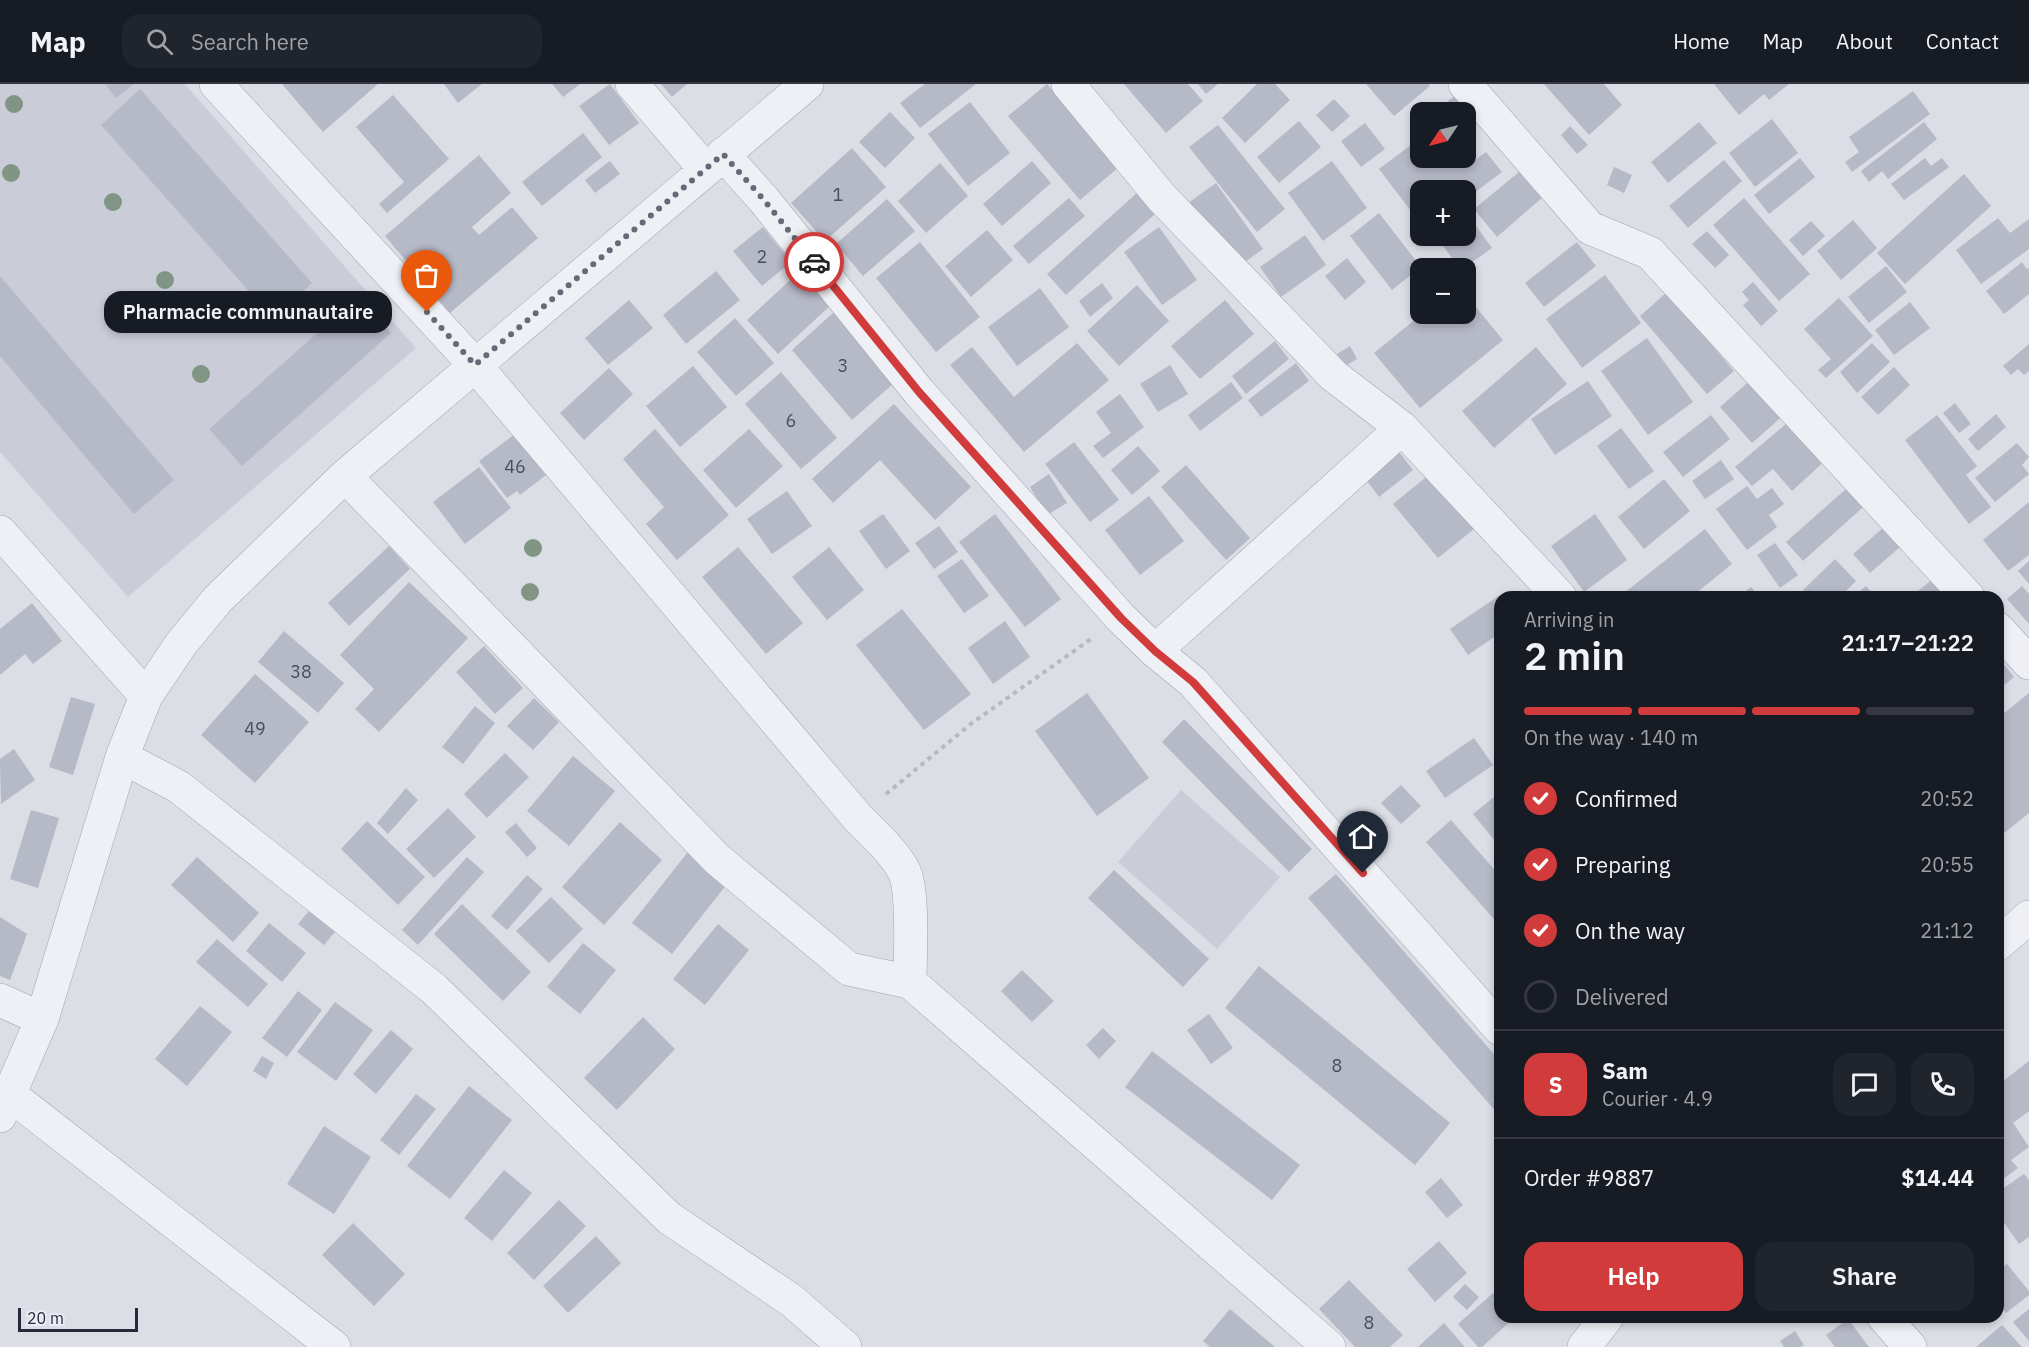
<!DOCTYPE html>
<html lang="en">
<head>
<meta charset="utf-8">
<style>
  :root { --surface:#171b24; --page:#20242c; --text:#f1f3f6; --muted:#9ea1a6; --line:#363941; --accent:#d13b3b }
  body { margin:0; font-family:"IBM Plex Sans",sans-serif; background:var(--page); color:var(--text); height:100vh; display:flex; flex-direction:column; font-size:22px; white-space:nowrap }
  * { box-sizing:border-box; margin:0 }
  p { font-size:20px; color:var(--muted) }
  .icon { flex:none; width:33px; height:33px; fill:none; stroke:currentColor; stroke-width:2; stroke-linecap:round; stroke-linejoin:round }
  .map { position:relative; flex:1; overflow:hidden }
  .sheet { position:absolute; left:1494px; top:507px; width:510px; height:732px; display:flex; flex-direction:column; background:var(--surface); border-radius:18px; box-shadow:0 3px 9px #0003 }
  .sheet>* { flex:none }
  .needle { width:39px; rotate:235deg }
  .controls { position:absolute; left:1410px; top:18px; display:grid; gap:12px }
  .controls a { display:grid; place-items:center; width:66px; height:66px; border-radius:12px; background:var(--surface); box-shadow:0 3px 9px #0003; font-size:30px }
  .scale { position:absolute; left:18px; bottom:15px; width:120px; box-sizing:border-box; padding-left:6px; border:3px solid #252a3d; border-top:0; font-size:16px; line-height:21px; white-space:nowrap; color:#252a3d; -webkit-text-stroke:4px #ebedf4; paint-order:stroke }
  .pin { position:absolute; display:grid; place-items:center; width:51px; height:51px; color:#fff; margin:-62px -26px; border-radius:50% 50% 50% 0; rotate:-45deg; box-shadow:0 0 6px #0007 }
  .pin .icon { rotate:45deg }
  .courier { position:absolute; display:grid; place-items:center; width:60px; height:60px; margin:-30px; border:4px solid #d13b3b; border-radius:50%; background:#fff; color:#222; box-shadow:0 2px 8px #0007 }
  .bubble { position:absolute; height:42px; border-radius:18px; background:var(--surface); box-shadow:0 3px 9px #0003; font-size:20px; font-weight:600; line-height:42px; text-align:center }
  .summary em { font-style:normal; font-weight:600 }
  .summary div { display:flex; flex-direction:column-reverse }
  .summary { display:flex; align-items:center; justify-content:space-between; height:102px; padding:0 30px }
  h1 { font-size:39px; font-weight:600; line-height:45px }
  .bar { display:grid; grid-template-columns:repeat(4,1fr); gap:9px 6px; align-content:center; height:72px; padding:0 30px }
  .bar i { height:8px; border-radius:4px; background:var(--line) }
  .bar .on { background:var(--accent) }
  .bar p { grid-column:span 4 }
  .line { display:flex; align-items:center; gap:15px; padding:0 30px; border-top:2px solid var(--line) }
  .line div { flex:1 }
  .round { display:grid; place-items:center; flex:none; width:63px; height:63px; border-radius:18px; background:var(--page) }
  ol { padding:0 30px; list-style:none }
  li { display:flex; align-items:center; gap:18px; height:66px }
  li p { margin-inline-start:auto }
  li .icon { padding:6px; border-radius:50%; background:var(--accent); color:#fff; stroke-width:4 }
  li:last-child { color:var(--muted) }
  li i { width:33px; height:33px; border:3px solid var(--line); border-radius:50% }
  .action { display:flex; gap:12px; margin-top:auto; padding:12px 30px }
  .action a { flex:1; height:69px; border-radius:18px; background:var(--accent); color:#fff; font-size:24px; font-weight:600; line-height:69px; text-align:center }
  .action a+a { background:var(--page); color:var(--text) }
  header { display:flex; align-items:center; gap:36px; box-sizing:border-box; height:84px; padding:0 30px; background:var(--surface); border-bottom:2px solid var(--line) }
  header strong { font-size:28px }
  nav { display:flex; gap:33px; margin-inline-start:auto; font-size:21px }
  .search { width:420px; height:54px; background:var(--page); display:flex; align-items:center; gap:15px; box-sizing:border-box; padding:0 21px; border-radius:18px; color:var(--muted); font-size:22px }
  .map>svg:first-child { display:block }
  .built { fill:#cacdd8 }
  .building { fill:#b6b9c6 }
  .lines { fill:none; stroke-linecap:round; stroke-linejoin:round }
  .minor-casing { stroke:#a1a4b0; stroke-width:34 }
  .path { stroke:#b6b9c1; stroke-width:4; stroke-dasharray:4.5 4.5; stroke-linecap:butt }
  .minor { stroke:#eef0f5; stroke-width:33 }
  .tree { fill:#809583 }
  .done { stroke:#656978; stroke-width:6; stroke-dasharray:0 10.8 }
  .route { stroke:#d13b3b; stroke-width:8 }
  .labels { text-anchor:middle; stroke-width:6; stroke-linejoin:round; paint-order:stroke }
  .number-label { font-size:18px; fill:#494e5f }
</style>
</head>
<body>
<header>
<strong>Map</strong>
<div class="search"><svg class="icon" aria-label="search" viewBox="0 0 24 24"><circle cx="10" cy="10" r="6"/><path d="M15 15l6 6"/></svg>Search here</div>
<nav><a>Home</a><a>Map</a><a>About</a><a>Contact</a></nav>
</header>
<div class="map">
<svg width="2029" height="1263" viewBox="0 0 2029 1263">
  <rect width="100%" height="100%" fill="#dcdee6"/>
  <!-- built -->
  <path class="built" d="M0,0H185L416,264L128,513L0,368Z
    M1181,706L1280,793L1217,865L1118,778Z"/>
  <!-- building -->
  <path class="building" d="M105,0H134L116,14Z
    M282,0H378L323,48Z
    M444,0H482L458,19Z
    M552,0H580L563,13Z
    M610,0L639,39L609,61L579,22Z
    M661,0H687L672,13Z
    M925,0H976L920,44L900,19Z
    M1047,0L1119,83L1080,116L1008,32Z
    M1124,0H1188L1203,17L1166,49Z
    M1198,0H1218L1206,10Z
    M1257,0H1275L1290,16L1245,59L1222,34Z
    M1366,0H1429L1430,2L1394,32Z
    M1544,0H1604L1622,21L1589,51Z
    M1714,0H1789L1769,16L1764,10L1739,31Z
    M140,5L312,199L273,234L101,41Z
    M1913,7L1930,30L1852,88L1845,78L1859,68L1849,53Z
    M393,11L449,75L387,129L379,120L404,98L356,43Z
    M1456,11L1467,25L1463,28H1443L1439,24Z
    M1334,15L1350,32L1332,48L1316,31Z
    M970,18L1010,69L968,102L928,50Z
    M890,28L915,54L885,84L859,58Z
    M1772,35L1798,69L1755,103L1729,69Z
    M1299,37L1321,63L1279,99L1257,73Z
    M1699,38L1717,59L1668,99L1651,78Z
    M1924,38L1937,55L1888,95L1882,87L1869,98L1861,87Z
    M1365,39L1385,65L1361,83L1341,57Z
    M1218,41L1285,125L1257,148L1189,63Z
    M1570,42L1588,61L1577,70L1561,51Z
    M583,49L602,73L542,122L522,98Z
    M1419,55L1420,74H1433L1435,77L1440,74H1463L1469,81L1486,68L1502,88L1466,115V106H1420V139L1379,85Z
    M852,64L886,103L825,157L791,119Z
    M479,71L511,109L472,143L479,151L512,123L538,154L450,229L385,152Z
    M1800,74L1815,93L1769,130L1754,111Z
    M1925,74L1931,82L1942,74L1949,83L1904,116L1891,100Z
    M1724,76L1742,97L1688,144L1669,122Z
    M610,77L620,90L595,109L585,96Z
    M1032,77L1051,99L1002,142L983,120Z
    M1332,77L1367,124L1323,157L1288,109Z
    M940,79L968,112L926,149L898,117Z
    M1614,83L1632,91L1624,109L1607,101Z
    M1519,88L1542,114L1497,153L1474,125Z
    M1964,90L1991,122L1905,200L1877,169Z
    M1216,99L1263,165L1235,185L1188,119Z
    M1139,107L1157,128L1066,211L1047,190Z
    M1069,114L1085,132L1029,180L1013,162Z
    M1744,114L1810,190L1779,217L1713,141Z
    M887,115L915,147L863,192L836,160Z
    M1466,128L1492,164L1464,184H1460L1435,152H1466Z
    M1379,129L1421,183L1392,206L1350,152Z
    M1998,134L2010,149L2029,135V165L1981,200L1956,166Z
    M1853,136L1877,164L1841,196L1817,167Z
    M1811,137L1825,152L1803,172L1789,156Z
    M763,143L791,178L762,202L733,167Z
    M1159,143L1197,196L1162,221L1124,168Z
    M987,146L1013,176L971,213L945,182Z
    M1707,147L1729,171L1715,184L1692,160Z
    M1305,151L1326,181L1281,213L1260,183Z
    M920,158L980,233L936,268L876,194Z
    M1577,158L1596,182L1544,223L1525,199Z
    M1347,174L1366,198L1345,216L1325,192Z
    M2022,178L2027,185L2029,184V210L2004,230L1986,207Z
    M1886,182L1907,208L1869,239L1848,213Z
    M801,186L832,220L778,270L747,236Z
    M716,187L740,216L686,260L663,231Z
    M1605,191L1641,239L1582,284L1546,235Z
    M0,192L174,396L134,430L0,272Z
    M1753,198L1778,227L1761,242L1743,221L1749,216L1742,208Z
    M1102,199L1113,214L1090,233L1079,217Z
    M1137,201L1169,237L1119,282L1087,247Z
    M1040,204L1069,243L1017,282L988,243Z
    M1667,208L1734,287L1707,310L1640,232Z
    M1466,211L1503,256L1420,324L1374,269L1422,230H1466Z
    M359,212L391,249L242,382L209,345Z
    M1839,214L1873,252L1826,294L1818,286L1831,275L1804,245Z
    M629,216L653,244L608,281L585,254Z
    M1225,216L1254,250L1200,295L1171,262Z
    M1910,218L1930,244L1894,271L1875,246Z
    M834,228L894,299L852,336L792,266Z
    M735,234L774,279L736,312L697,268Z
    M1647,254L1693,318L1648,351L1601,287Z
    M1275,257L1289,275L1246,310L1232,292Z
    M1077,259L1109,296L1024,368L950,281L972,263L1014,313Z
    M1872,259L1890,278L1857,309L1840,288Z
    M2029,260V287L2024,291L2018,285L2011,291L2003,282Z
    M1350,262L1357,275L1345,282L1337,270Z
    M1536,263L1567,300L1494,364L1462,327Z
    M1296,279L1309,297L1261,333L1248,316Z
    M1170,281L1188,310L1158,328L1140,300Z
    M693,282L727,323L680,363L646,322Z
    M1894,283L1910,301L1878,331L1861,313Z
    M609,284L633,310L584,356L560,329Z
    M781,288L837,354L801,385L745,320Z
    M1754,293L1786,329L1752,359L1720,323Z
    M1588,297L1612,332L1555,371L1531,335Z
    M1231,298L1243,314L1200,347L1188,331Z
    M1120,310L1144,343L1103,374L1093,362L1111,349L1096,328Z
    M1955,319L1971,340L1959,349L1943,329Z
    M894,320L971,403L935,436L880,376L833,419L812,395Z
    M1996,330L2006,343L1978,367L1968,355Z
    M1711,331L1730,355L1683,393L1663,368Z
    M1937,331L1977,382L1966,391L1991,423L1969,440L1905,356Z
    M1793,334L1828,374L1792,407L1773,385L1752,402L1735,383Z
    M1621,344L1654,387L1629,405L1597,362Z
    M655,345L729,431L677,476L646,440L664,423L623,375Z
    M749,345L783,382L736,424L703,386Z
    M519,347L550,388L520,411L517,407L507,414L479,377Z
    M1074,358L1119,416L1090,438L1045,380Z
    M2017,359L2029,373L2022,381L2029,390L1995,418L1975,394Z
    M1138,362L1160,387L1132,411L1111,386Z
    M1396,364L1413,386L1379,413L1362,390Z
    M1721,376L1734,395L1705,415L1692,397Z
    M1186,381L1250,454L1226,476L1161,403Z
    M479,383L511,424L465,460L433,418Z
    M1049,390L1067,419L1047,431L1030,403Z
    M1430,390L1474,445L1438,474L1393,420Z
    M1664,395L1690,427L1644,465L1618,433Z
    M1855,397L1871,416L1803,477L1786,458Z
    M1747,402L1757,415L1772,404L1784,420L1769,431L1777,443L1747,466L1716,425Z
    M787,407L812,442L772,470L747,435Z
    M1149,412L1184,457L1140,491L1105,446Z
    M2029,418V471L2008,487L1983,456Z
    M883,430L910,467L886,485L859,447Z
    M995,430L1061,515L1025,543L959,458Z
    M1595,430L1627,476L1584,508L1551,462Z
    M939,442L958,468L934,485L915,459Z
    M1883,444L1900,463L1870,489L1853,470Z
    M1705,445L1732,480L1691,513H1627L1624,509Z
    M1775,459L1798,491L1780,504L1757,471Z
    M389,462L410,485L349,542L328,519Z
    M738,463L803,539L766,570L702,493Z
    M829,463L864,506L827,536L792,493Z
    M962,475L989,512L964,529L937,492Z
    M1835,475L1856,497L1840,513H1808L1802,507Z
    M2029,477V500L2018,487Z
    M1933,495L1945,511L1942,513H1910Z
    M409,498L468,554L379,648L355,625L374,605L340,571Z
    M1866,502L1876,513H1853Z
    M2022,502L2029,510V540L2007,515Z
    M1751,503L1759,513H1738Z
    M1500,511V549L1468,571L1450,545Z
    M32,519L62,557L33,580L25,570L0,591V545Z
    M902,525L971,610L924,646L856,561Z
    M1005,537L1030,573L993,600L968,564Z
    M284,547L344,599L318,629L258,578Z
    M484,562L523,604L495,630L456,588Z
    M1999,574L2014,593L1998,606V576Z
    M255,590L309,638L255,699L201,651Z
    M1087,609L1149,694L1097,732L1035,647Z
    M2029,609V729L1998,754V634Z
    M71,613L95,620L73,691L49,683Z
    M534,614L559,638L533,666L507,642Z
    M475,622L495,639L463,680L442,663Z
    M1184,635L1312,765L1289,788L1162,658Z
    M1474,654L1493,681L1445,714L1426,687Z
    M14,665L35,696L1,720L0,675Z
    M505,669L529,693L487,734L464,710Z
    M573,672L615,707L569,762L527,727Z
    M1401,701L1421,722L1401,740L1381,719Z
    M406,704L418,716L388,750L377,739Z
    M1500,708V763L1473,730Z
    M448,724L476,753L434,794L406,765Z
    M31,726L59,734L38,804L10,795Z
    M1451,736L1500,792V842L1426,758Z
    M367,737L425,793L398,821L341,765Z
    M620,738L662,776L604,841L562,803Z
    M516,739L537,764L527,773L505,748Z
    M687,769L727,800L672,870L632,839Z
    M197,773L259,829L233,858L171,801Z
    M467,773L484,788L418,861L402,846Z
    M1114,786L1209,875L1183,903L1088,814Z
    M1336,790L1500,977V1032L1308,814Z
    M527,791L543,805L507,846L491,832Z
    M551,813L583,845L549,879L516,847Z
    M462,820L531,888L503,917L434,850Z
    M313,822L339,843L324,861L298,840Z
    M0,833L27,850L10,896L0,892Z
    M269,839L306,869L282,898L246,867Z
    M718,840L749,866L705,921L673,895Z
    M217,855L268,900L248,923L196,878Z
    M583,859L616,886L580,930L547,903Z
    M1259,882L1450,1039L1415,1081L1225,924Z
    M1022,886L1054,917L1032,938L1001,907Z
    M298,907L322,926L287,973L262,954Z
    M335,918L373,946L336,997L297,968Z
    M200,922L232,948L187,1002L155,975Z
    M1209,930L1233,964L1211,980L1187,946Z
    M643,933L675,965L617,1026L584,994Z
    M1103,944L1116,957L1099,975L1086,961Z
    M391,946L413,965L376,1010L353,990Z
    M1152,967L1300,1081L1272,1116L1125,1003Z
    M262,972L274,979L266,995L253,987Z
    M2029,977V1027L2013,1039L2029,1063L2011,1076L2018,1084L1998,1099V1001Z
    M469,1002L512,1036L450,1115L407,1082Z
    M416,1010L436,1025L399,1071L380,1056Z
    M324,1042L371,1073L334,1130L287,1100Z
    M504,1086L532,1109L492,1157L464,1134Z
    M2024,1090L2029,1096V1153L2019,1160L1998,1130V1108Z
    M1441,1094L1463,1121L1447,1134L1425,1108Z
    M559,1116L586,1142L534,1196L507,1169Z
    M353,1139L405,1190L374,1222L322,1171Z
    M596,1152L621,1179L568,1229L543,1202Z
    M1439,1157L1467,1189L1435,1218L1407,1185Z
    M2007,1180L2029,1207V1211L2006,1229L1998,1219V1187Z
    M1349,1196L1403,1251L1390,1263H1355L1319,1225Z
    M1465,1200L1479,1213L1467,1226L1453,1213Z
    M1493,1209L1500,1217V1233H1515L1482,1263H1478L1458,1240Z
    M1230,1225L1275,1263H1210L1203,1257Z
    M2029,1225V1257L2013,1238Z
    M1848,1235L1869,1263H1835L1826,1251Z
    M1444,1239L1465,1263H1418Z
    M2002,1241L2022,1263H1976Z
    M1795,1247L1804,1261L1801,1263H1784L1780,1257Z"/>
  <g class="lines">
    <defs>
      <path id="minor" d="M216,0L475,281L858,734C874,750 893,767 904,787C914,807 910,873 910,898
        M632,0L705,85
        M1068,0L1162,114L1334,292L1402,344L1560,513
        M1465,0L1590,144L1650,169L1968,513
        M723,70L764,116L919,308L1121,534L1155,567L1193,598L1500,945
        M345,392L717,775L849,885L910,898L1329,1263
        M0,448L146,612
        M1998,545L2029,579
        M1155,567L1402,344
        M122,673L179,703L434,905L669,1134L791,1216L845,1263
        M1998,860L2029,833
        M0,916L42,935
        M9,1010L334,1263
        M0,1032L42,935L122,673L146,612L181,560L218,515L345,392L807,0
        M1884,1233L1910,1263
        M1584,1263L1607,1233"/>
    </defs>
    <!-- minor casing -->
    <use href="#minor" class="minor-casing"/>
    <!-- path -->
    <path class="path" d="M886,710L972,639L1091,555
      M1998,1181L2002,1178"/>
    <!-- minor -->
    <use href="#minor" class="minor"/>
  </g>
  <!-- trees -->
  <g class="tree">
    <circle cx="14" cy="20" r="9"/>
    <circle cx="11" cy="89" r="9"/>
    <circle cx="113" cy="118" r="9"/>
    <circle cx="165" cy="196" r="9"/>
    <circle cx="130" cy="225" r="9"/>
    <circle cx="199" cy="227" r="9"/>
    <circle cx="201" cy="290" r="9"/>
    <circle cx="533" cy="464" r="9"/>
    <circle cx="530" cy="508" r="9"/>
  </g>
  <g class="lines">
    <!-- done -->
    <path class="done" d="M427,228L475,281L723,70L764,116L814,178"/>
    <!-- route -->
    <path class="route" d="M814,178L919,308L1121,534L1155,567L1193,598L1363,789"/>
  </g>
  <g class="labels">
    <!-- number labels -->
    <g class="number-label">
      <text x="838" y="117">1</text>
      <text x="762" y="179">2</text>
      <text x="843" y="288">3</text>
      <text x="791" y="343">6</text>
      <text x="515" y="389">46</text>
      <text x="301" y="594">38</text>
      <text x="255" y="651">49</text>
      <text x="1337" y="988">8</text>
      <text x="1369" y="1245">8</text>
    </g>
  </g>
</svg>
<div class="controls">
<a><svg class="needle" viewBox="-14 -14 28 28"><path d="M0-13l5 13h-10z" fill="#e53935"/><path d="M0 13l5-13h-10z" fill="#9ea1a6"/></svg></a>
<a>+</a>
<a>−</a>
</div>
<div class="scale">20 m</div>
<div class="pin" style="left:427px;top:228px;background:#ea580c"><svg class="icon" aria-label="bag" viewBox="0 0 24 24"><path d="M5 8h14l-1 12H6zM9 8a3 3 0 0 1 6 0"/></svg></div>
<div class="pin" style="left:1363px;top:789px;background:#1f2937"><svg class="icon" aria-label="home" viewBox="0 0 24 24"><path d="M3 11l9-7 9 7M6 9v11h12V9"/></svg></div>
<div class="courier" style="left:814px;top:178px"><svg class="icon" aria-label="car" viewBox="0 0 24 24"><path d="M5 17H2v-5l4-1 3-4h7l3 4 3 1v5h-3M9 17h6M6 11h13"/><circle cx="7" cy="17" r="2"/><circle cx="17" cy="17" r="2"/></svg></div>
<div class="bubble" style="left:104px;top:207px;width:288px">Pharmacie communautaire</div>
<section class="sheet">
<div class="summary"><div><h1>2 min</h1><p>Arriving in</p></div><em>21:17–21:22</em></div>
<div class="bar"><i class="on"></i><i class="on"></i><i class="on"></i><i></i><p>On the way · 140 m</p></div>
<ol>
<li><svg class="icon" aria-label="check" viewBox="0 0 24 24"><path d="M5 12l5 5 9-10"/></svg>Confirmed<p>20:52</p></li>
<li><svg class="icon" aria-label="check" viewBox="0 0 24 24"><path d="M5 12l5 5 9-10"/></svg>Preparing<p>20:55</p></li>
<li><svg class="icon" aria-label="check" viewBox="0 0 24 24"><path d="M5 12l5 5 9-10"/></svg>On the way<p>21:12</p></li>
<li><i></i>Delivered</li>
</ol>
<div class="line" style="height:108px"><b class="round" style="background:var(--accent);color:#fff">S</b><div><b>Sam</b><p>Courier · 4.9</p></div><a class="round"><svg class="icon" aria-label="chat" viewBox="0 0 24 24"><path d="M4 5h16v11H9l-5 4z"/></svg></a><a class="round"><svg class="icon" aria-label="phone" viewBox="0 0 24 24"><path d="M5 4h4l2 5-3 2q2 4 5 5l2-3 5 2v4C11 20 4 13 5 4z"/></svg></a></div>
<div class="line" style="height:78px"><div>Order #9887</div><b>$14.44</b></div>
<div class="action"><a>Help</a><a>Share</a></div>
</section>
</div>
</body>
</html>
